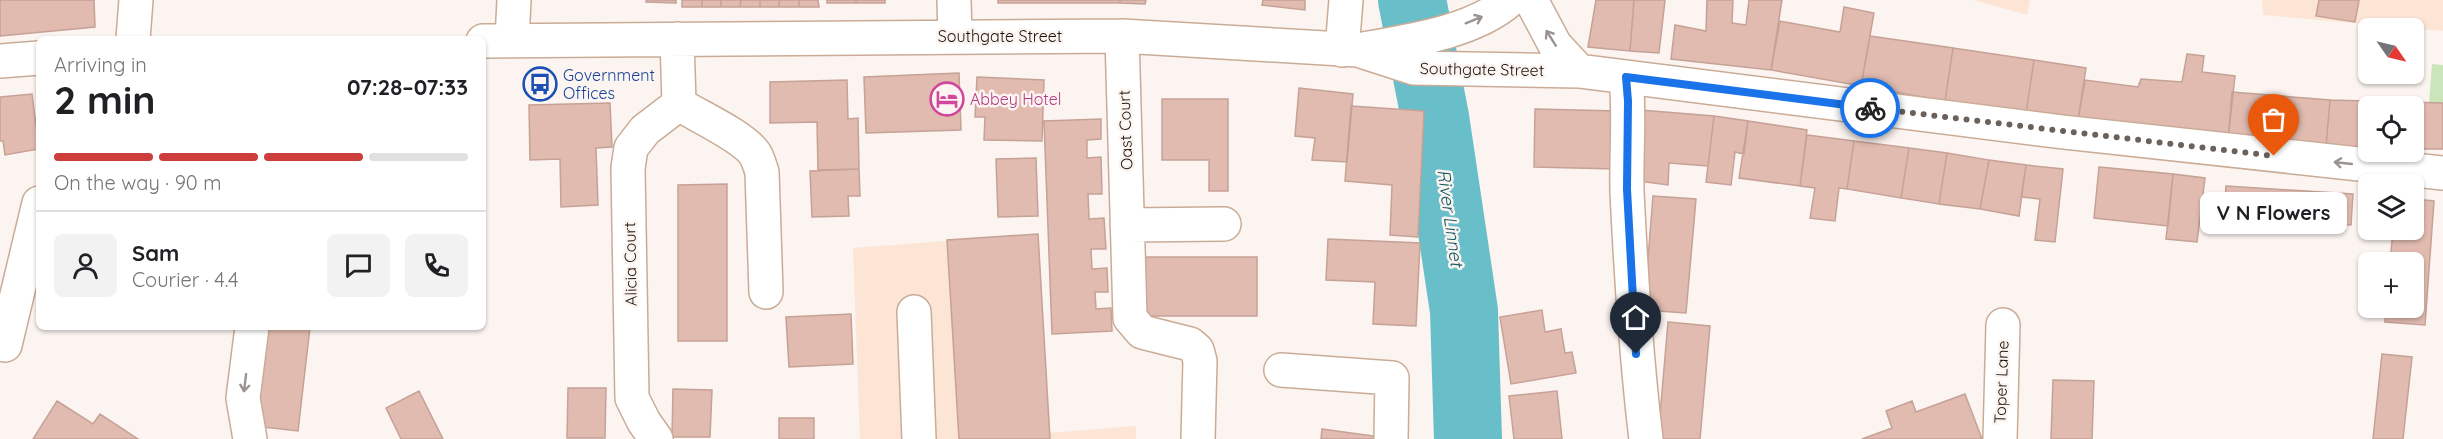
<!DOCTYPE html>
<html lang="en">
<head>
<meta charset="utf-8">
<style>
  :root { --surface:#fff; --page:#f2f2f2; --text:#202124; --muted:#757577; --line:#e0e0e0; --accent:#cc3d3b }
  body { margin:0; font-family:Quicksand,sans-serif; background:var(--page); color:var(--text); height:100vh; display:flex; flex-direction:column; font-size:22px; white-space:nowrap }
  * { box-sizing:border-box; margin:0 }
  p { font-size:20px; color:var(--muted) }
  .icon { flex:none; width:33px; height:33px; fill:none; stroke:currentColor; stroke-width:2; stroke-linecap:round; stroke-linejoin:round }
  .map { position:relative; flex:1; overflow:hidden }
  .sheet { position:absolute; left:36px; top:36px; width:450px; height:294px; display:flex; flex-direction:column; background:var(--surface); border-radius:9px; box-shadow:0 2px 4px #0004 }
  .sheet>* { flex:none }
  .needle { width:39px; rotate:124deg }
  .fabs { position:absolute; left:2358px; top:18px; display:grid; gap:12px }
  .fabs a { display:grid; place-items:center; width:66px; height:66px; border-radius:9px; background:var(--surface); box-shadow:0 2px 4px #0004; font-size:30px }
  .pin { position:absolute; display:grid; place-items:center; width:51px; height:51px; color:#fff; margin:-62px -26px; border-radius:50% 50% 50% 0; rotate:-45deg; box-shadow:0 0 6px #0007 }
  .pin .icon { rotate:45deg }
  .courier { position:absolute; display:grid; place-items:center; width:60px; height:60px; margin:-30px; border:4px solid #1a73e8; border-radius:50%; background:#fff; color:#222; box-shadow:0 2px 8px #0007 }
  .bubble { position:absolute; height:42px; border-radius:9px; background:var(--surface); box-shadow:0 2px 4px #0004; font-size:20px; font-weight:700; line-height:42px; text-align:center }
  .head em { font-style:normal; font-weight:700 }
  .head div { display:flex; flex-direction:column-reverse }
  .head { display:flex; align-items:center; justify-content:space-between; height:102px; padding:0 18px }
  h1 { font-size:39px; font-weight:700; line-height:45px }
  .bar { display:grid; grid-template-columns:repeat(4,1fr); gap:9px 6px; align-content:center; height:72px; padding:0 18px }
  .bar i { height:8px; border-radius:4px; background:var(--line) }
  .bar .current { background:var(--accent) }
  .bar p { grid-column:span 4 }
  .line { display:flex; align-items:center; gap:15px; padding:0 18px; border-top:2px solid var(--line) }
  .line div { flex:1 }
  .round { display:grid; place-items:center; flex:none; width:63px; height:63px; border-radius:9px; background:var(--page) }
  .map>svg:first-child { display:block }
  .built { fill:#fce5d4 }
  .green { fill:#cbe5ba }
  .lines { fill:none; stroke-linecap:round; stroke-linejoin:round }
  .river { stroke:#68bfc9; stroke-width:68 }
  .building { fill:#e1bbb0; stroke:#c6a196; stroke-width:1.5 }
  .minor-casing { stroke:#caac96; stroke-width:36 }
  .minor { stroke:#fff; stroke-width:33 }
  .oneway { stroke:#999491 }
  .done { stroke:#6b615a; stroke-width:6; stroke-dasharray:0 10.8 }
  .route { stroke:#1a73e8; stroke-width:8 }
  .labels { text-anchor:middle; stroke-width:5; stroke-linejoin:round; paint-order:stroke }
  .street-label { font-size:16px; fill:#1d120a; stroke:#fbf4f0 }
  .transit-label { font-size:16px; fill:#164399; stroke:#fbf4f0; text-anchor:start }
  .hotel-label { font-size:16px; fill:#b23c85; stroke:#fbf4f0; text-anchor:start }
  .water-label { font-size:18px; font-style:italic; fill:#115c64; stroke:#fbf4f0 }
</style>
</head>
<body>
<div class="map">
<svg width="2443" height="439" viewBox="0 0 2443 439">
  <rect width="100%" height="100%" fill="#fbf4f0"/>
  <!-- built -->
  <path class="built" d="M1973,0H2030L2027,15Z
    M2262,0H2443V31L2263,15Z
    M1038,234L1050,433L1136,426V439H860L853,248Z"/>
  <!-- green -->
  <path class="green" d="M2432,64L2443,65V103H2429Z"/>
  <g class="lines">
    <!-- river -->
    <path class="river" d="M1412,0L1435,117L1464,311L1468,439"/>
  </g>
  <!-- building -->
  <path class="building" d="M0,0H94L95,27L0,36Z
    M646,0H676V3L646,2Z
    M682,0H702V7H682Z
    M702,0H721V7H702Z
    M721,0H741L740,7H721Z
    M741,0H760V7H740Z
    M760,0H779V7H760Z
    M779,0H799V7H779Z
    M799,0H818L819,7H799Z
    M827,0H856V3H827Z
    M856,0H885V3H856Z
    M998,0H1120V3H998Z
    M1120,0H1146L1145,4L1120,3Z
    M1263,0H1305V10L1262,5Z
    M1596,0H1634L1630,51L1588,47Z
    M1634,0H1665L1659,53L1630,51Z
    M1707,0H1733L1732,23L1746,25L1749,0H1782L1771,70L1671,59L1675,25L1706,31Z
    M2319,0H2359L2355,22L2316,16Z
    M1844,7L1874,13L1861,86L1771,70L1780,21L1840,32Z
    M1870,36L1953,48L1945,101L1861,86Z
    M1953,48L2034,60L2026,113L1945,101Z
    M2187,54L2204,56L2202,72L2235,76L2228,140L2078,120L2085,80L2138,87L2141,79L2182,82Z
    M2034,60L2086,68L2078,120L2026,113Z
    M959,73L961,130L866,133L864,77Z
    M977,77L1044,80L1042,141L984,140L985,117H975Z
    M847,80L848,119L858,118L859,169L818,170L817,122L770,123V82Z
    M1299,88L1353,94L1347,162L1312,160L1315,138L1295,136Z
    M2232,92L2330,100L2326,147L2228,140Z
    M32,94L39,149L5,155L3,141H0V97Z
    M1162,99H1228V191H1209V160H1162Z
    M2330,100L2404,102V106H2368V148L2326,147Z
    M2404,102L2443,103V149H2414V106H2404Z
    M610,103L612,147L596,148L598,205L561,207L560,159L530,160L529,105Z
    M1351,106L1424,111L1418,237L1390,235L1392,185L1345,181Z
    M1535,109L1617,111L1616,169L1534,167Z
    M1640,110L1714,116L1708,166L1669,163L1668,185L1639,181Z
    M1714,116L1748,121L1744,154L1735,152L1731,185L1706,182Z
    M1101,119V139L1087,140V158L1101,157L1102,194H1088L1089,219L1104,218L1106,249H1091L1092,269L1107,268L1108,292H1095L1096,309L1111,308L1112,331L1052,334L1044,121Z
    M1748,121L1807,130L1800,186L1739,178Z
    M1807,135L1854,141L1847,189L1839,188L1835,221L1810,218L1815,188L1800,186Z
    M1854,141L1909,148L1901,198L1847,189Z
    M1909,148L1947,153L1939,204L1901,198Z
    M1947,153L1989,160L1980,209L1939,204Z
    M1036,158L1038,216L998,217L996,159Z
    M1989,160L2026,165L2019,216L1980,209Z
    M2026,165L2063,169L2055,242L2035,240L2040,199L2021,197Z
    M2099,167L2173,174L2168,226L2094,218Z
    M859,169L860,196H848L849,216L812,217L810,171Z
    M2173,174L2205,178L2197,242L2166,239Z
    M727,184V341H678V185Z
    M2226,186L2353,194L2351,225L2224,217Z
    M1653,196L1696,199L1686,313L1644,310Z
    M2414,199L2434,201L2425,325L2385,322L2386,308H2414V262H2390L2393,230H2414Z
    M1038,234L1050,439H959L947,240Z
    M1328,239L1420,243L1416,326L1373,324L1375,282L1326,280Z
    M1145,257H1257V316H1145Z
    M1542,310L1545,332L1561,329L1565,353L1572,352L1576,373L1511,384L1500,317Z
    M851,314L853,364L789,367L786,317Z
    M1668,322L1710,326L1700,439H1658Z
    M264,327H310L298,431L253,426Z
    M2382,354L2412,357L2403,439H2373Z
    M2053,380L2094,381L2092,439H2051Z
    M568,388H606L605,438H567Z
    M673,389L712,390L710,437H672Z
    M419,391L443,439H401L386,408Z
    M1557,391L1562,439H1514L1509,396Z
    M1965,394L1982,439H1862L1892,428L1886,411L1912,401L1916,412Z
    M57,401L93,424L100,414L138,439H33Z
    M779,418H814V439H779Z
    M1322,429L1374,436L1373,439H1321Z"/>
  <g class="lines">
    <defs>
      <path id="minor" d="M954,0L955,36
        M1531,0L1555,45L1579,71
        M1122,36L1130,318L1142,332L1190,344L1197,350L1200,361L1198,439
        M133,39L136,0
        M677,39L679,104C699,117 743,136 755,154C758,159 760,166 762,172L766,292
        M512,40L514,0
        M483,41L1122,36L1358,50L1414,68L1579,71L2063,132L2443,173
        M1363,49C1409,41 1474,32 1510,0
        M1342,50L1346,0
        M0,61L39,58
        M1626,77C1630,115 1626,154 1627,192C1631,275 1636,357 1646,439
        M1127,225L1224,224
        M914,312L919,439
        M5,345L39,203
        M1281,370L1392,378L1391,439
        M250,439L243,398L252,327
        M656,439L644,422L632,398L628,168L631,148L645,130L679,104
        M2000,439L2003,325"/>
    </defs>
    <!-- minor casing -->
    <use href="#minor" class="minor-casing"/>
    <!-- minor -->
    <use href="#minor" class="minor"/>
  </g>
  <!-- one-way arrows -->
  <defs><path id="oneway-shaft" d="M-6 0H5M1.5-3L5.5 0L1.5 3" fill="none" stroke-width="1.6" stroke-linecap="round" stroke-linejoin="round" transform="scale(1.5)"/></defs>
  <g class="oneway">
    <use href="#oneway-shaft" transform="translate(1474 20) rotate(-22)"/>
    <use href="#oneway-shaft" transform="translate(1551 38) rotate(-122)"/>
    <use href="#oneway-shaft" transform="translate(2343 163) rotate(-174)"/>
    <use href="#oneway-shaft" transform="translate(245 383) rotate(97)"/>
  </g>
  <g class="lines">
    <!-- done -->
    <path class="done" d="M1870,108L2274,156"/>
    <!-- route -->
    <path class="route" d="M1636,354L1627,189L1628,101L1626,77L1870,108"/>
  </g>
  <!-- icons -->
  <defs>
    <symbol id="bus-ring" viewBox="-11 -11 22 22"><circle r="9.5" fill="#fbf4f0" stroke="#1a4fb4" stroke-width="1.5"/><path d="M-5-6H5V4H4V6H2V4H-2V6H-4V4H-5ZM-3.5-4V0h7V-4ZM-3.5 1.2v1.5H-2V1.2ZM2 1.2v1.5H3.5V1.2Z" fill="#1a4fb4"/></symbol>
    <symbol id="hotel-ring" viewBox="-11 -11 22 22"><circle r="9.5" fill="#fbf4f0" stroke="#d1479c" stroke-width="1.5"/><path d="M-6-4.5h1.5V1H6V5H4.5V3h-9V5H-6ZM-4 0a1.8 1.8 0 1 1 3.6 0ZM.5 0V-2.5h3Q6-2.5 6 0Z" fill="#d1479c"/></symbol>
  </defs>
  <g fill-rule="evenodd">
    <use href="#bus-ring" x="521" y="65" width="38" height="38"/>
    <use href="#hotel-ring" x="928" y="80" width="38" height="38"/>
  </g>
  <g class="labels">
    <!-- street labels -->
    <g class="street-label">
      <text x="1000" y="42">Southgate Street</text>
      <text transform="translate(1482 69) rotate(1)" y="6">Southgate Street</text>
      <text transform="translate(1125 130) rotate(-92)" y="6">Oast Court</text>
      <text transform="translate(630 264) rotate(-91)" y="6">Alicia Court</text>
      <text transform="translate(2001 382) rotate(-88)" y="6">Toper Lane</text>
    </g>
    <!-- transit labels -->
    <g class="transit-label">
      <text x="563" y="81">Government<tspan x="563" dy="18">Offices</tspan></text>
    </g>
    <!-- hotel labels -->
    <g class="hotel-label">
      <text x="970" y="105">Abbey Hotel</text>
    </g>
    <!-- water labels -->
    <g class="water-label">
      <text transform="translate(1450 218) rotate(82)" y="6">River Linnet</text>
    </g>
  </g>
</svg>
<div class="fabs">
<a><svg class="needle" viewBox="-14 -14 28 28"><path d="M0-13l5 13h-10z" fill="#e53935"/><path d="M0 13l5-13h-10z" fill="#757577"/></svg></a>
<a><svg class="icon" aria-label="locate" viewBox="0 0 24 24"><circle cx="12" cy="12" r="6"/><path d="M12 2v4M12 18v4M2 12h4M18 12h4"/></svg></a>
<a><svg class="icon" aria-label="layers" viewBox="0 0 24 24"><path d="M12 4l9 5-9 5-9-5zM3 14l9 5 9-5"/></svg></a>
<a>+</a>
</div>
<div class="pin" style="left:2274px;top:156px;background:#ea580c"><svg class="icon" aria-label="bag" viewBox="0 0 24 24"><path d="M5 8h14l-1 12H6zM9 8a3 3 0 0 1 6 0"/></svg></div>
<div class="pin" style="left:1636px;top:354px;background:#1f2937"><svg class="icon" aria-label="home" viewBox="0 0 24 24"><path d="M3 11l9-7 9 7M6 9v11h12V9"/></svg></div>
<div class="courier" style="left:1870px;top:108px"><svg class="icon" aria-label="bike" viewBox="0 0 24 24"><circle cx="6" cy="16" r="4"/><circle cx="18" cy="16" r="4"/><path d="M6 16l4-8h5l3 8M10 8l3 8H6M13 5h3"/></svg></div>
<div class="bubble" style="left:2200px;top:192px;width:147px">V N Flowers</div>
<section class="sheet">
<div class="head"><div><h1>2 min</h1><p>Arriving in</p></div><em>07:28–07:33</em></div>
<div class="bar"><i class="current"></i><i class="current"></i><i class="current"></i><i></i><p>On the way · 90 m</p></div>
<div class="line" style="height:108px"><a class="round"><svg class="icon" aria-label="person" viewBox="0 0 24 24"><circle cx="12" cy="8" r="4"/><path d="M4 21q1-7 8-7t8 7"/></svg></a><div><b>Sam</b><p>Courier · 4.4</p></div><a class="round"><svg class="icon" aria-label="chat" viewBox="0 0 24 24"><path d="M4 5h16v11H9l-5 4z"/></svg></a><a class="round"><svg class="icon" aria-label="phone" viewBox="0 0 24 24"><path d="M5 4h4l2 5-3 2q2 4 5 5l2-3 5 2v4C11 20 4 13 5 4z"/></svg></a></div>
</section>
</div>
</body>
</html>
